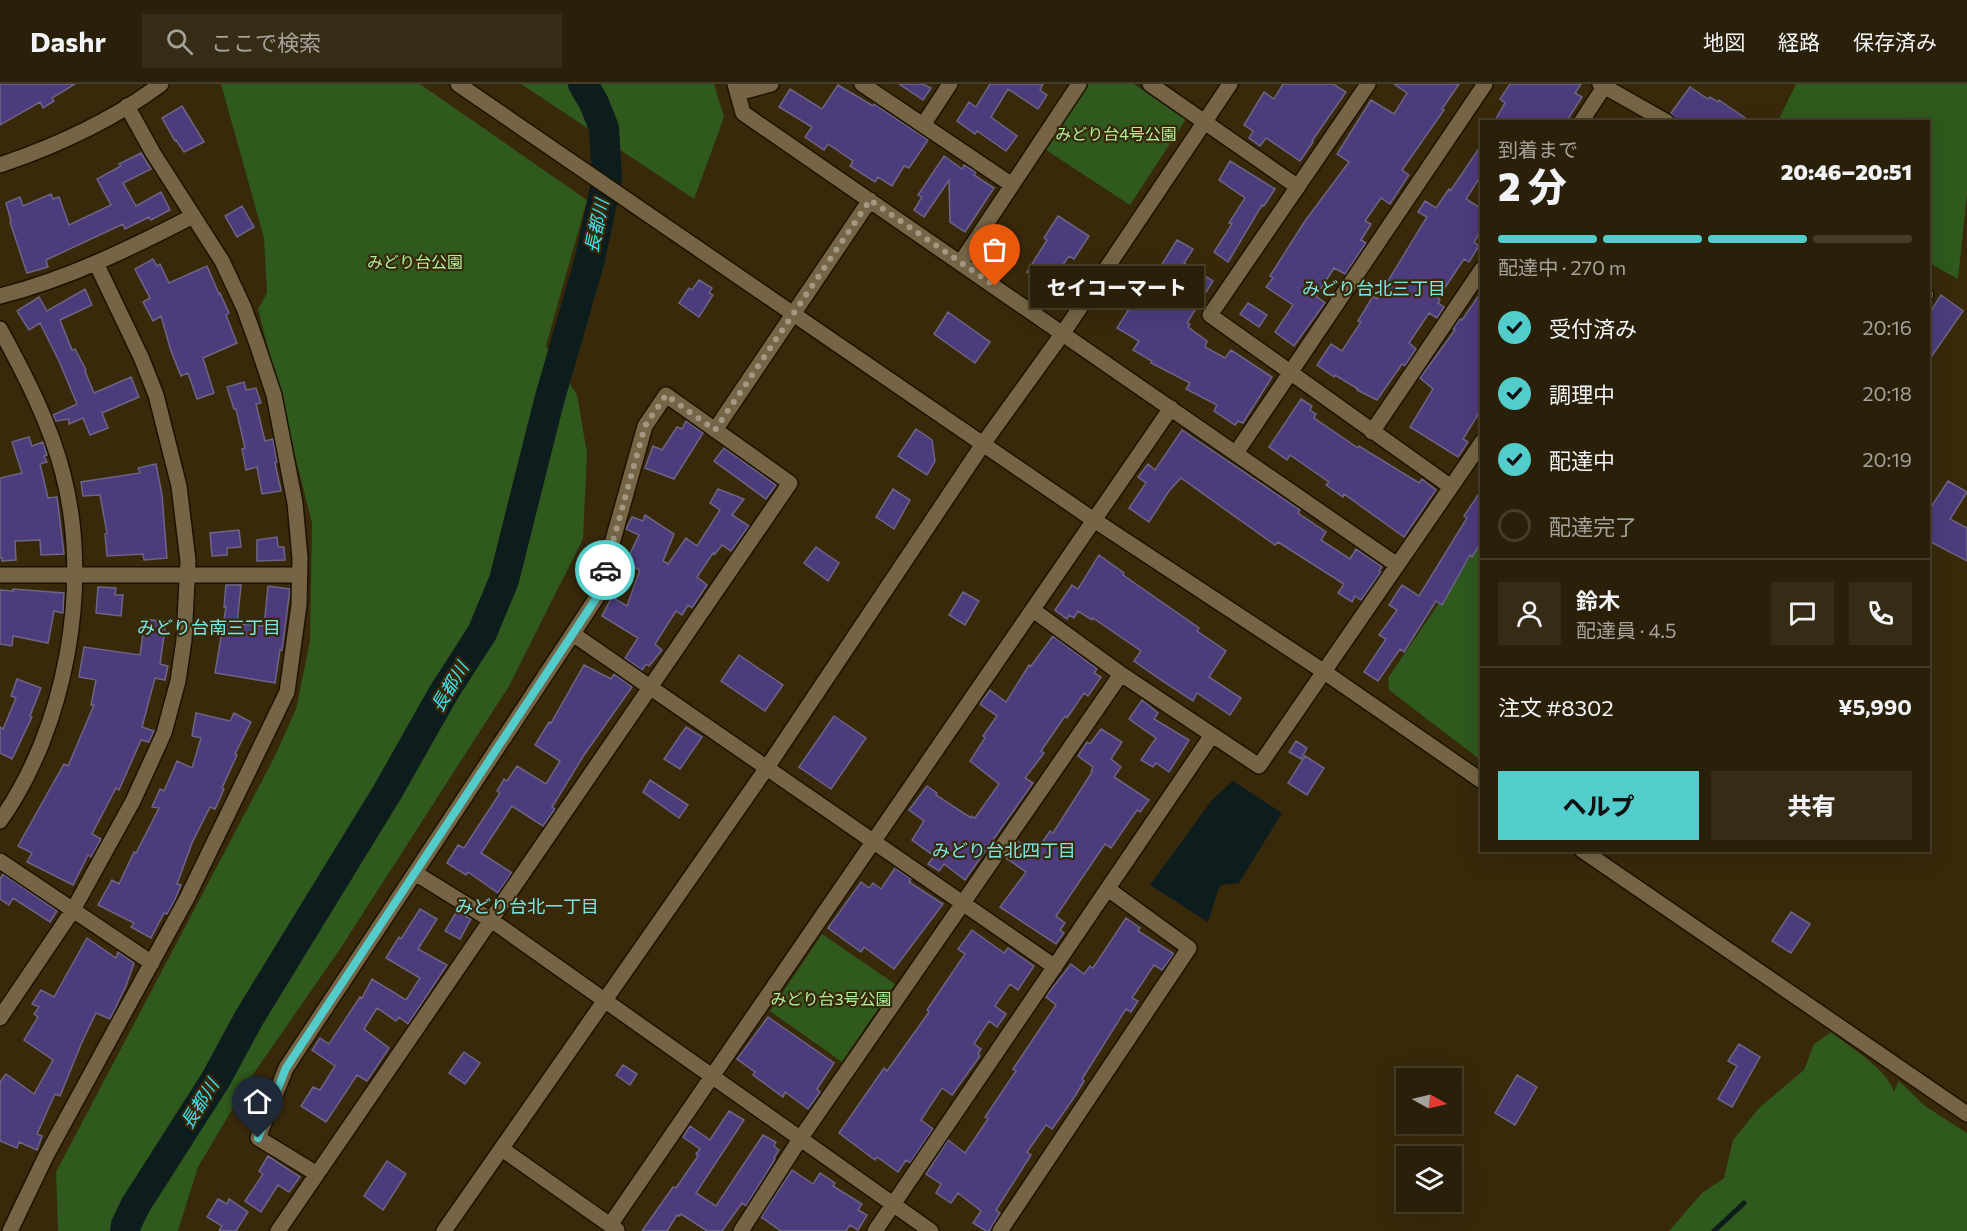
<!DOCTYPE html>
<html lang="ja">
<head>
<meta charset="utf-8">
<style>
  :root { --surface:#2a1f08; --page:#362c16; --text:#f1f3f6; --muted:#a5a29c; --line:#463d29; --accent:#52cdcc }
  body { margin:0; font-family:Commissioner,"Noto Sans JP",sans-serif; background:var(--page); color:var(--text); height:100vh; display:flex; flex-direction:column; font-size:22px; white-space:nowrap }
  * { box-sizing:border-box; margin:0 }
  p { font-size:20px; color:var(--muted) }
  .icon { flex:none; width:33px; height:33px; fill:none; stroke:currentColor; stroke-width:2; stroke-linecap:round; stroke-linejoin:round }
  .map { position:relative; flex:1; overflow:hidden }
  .sheet { position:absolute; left:1480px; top:36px; width:450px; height:732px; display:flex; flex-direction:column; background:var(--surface); border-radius:0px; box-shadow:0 6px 24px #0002,0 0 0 2px var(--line) }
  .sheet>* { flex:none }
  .needle { width:39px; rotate:98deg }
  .controls { position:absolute; left:1396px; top:984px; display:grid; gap:12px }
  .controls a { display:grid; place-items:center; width:66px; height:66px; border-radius:0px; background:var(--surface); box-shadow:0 6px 24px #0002,0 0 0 2px var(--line); font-size:30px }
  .pin { position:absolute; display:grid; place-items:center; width:51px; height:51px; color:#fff; margin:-62px -26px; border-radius:50% 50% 50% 0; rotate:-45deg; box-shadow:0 0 6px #0007 }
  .pin .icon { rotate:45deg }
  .courier { position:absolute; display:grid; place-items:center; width:60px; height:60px; margin:-30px; border:4px solid #52cdcc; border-radius:50%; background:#fff; color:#222; box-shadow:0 2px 8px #0007 }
  .bubble { position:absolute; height:42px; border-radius:0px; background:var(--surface); box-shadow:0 6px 24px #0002,0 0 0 2px var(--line); font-size:20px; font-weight:800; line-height:42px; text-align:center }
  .headline em { font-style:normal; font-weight:800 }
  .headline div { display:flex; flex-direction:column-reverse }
  .headline { display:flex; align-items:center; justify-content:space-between; height:102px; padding:0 18px }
  h1 { font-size:39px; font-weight:800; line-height:45px }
  .bar { display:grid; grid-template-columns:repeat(4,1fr); gap:9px 6px; align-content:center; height:72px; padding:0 18px }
  .bar i { height:8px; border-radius:4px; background:var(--line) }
  .bar .active { background:var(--accent) }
  .bar p { grid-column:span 4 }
  .line { display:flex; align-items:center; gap:15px; padding:0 18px; border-top:2px solid var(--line) }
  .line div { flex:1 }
  .round { display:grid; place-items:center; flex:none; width:63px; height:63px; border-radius:0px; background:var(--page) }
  ol { padding:0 18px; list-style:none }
  li { display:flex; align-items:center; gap:18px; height:66px }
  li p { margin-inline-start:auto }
  li .icon { padding:6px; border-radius:50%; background:var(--accent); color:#111; stroke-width:4 }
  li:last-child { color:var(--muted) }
  li i { width:33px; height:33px; border:3px solid var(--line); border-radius:50% }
  .primary-button { display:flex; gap:12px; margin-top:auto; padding:12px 18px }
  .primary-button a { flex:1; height:69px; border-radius:0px; background:var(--accent); color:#111; font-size:24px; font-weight:800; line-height:69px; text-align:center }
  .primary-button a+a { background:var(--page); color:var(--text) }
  header { display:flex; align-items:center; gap:36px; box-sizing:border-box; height:84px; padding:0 30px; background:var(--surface); border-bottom:2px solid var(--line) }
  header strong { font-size:28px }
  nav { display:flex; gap:33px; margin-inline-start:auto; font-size:21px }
  .search { width:420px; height:54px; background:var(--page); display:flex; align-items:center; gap:15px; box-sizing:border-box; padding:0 21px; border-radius:0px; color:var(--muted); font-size:22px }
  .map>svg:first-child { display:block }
  .green { fill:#2f591d }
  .water { fill:#0d1d1e }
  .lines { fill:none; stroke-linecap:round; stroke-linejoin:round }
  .stream { stroke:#0d1d1e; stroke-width:5 }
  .river { stroke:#0d1d1e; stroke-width:30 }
  .building { fill:#4d3c7c; stroke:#6c6585; stroke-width:1.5 }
  .lane-casing { stroke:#1d1200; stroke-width:11 }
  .street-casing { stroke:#1d1200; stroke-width:18 }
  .secondary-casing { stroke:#1d1200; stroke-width:18 }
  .lane { stroke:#756546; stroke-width:8 }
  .street { stroke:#756546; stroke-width:15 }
  .secondary { stroke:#756546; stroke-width:15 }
  .done { stroke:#a39883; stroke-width:6; stroke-dasharray:0 10.8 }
  .route { stroke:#52cdcc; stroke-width:8 }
  .labels { text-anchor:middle; stroke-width:4.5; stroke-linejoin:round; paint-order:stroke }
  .park-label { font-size:16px; fill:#b1f299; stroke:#38290b }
  .water-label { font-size:18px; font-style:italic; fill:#3be7f7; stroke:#38290b }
  .neighbourhood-label { font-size:18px; fill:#7ae6e4; stroke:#38290b }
</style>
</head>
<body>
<header>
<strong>Dashr</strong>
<div class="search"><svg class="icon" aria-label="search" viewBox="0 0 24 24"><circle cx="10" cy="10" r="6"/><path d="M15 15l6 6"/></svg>ここで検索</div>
<nav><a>地図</a><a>経路</a><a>保存済み</a></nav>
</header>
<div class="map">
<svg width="1967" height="1147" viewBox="0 0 1967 1147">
  <rect width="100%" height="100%" fill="#38290b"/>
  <!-- green -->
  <path class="green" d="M221,0H420L587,116L546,262L577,311L587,369L583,455L509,602L340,865L252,992L198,1083L178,1147H58L56,1088L274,674L296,625L310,557L312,439L258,225L267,209L264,154Z
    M521,0H714L724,33L694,115Z
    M1089,0H1134L1186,35L1130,121L1046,66Z
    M1796,0H1967V111L1958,195L1929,179V38L1778,37Z
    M1482,456V677L1389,606L1388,594Z
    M822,850L895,900L842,978L770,927Z
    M1831,948C1850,963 1887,985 1894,1008L1899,997L1925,1022L1967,1049V1147H1669L1702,1109L1724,1094L1733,1056L1760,1023L1804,986L1814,960Z"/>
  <!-- water -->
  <path class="water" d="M1233,697L1282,729L1239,799L1220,801L1208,838L1150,801L1212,716Z"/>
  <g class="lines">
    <!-- stream -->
    <path class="stream" d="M1714,1147L1744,1119"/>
    <!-- river -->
    <path class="river" d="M125,1147L126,1141L135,1122L216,995L249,934L388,707L444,608L482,549L504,496L549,317L590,175L607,95L604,44L594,19L583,0"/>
  </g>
  <!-- building -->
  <path class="building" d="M0,0H75L52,14L54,17L43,24L40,18L0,41Z
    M899,0H923L931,4L923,16Z
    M990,0H1043L1040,6L1047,11L1038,25L1008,5L991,33L1017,52L1006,67L977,47L975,50L957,37L969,18L976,23Z
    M1283,0H1333L1346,8L1312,57L1313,58L1300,77L1266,54L1260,62L1249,54L1253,47L1244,41L1264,8L1274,15Z
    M1394,0H1459L1442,25L1444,26L1402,86L1409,91L1390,120L1381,114L1365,137L1371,140L1361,156L1366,159L1345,190L1334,184L1316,212L1325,219L1294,262L1275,248L1293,221L1266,203L1273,194L1270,192L1305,137L1349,78L1337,70L1371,16L1394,30L1407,9Z
    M1510,0H1581L1575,9L1582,13L1566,38H1494L1505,19L1500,15Z
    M838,1L873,22L874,20L928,56L909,84L904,82L892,102L878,93L875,98L850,82L853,77L828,60L824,66L805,53L812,43L779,23L790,5L822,25Z
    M1690,3L1708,15L1710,13L1718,18L1719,16L1751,38H1678L1671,29Z
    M182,22L204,58L184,68L176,56L175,57L162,34Z
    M1482,60V90L1466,115L1482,125V145L1474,158L1479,162L1469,178L1464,175L1438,214L1440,216L1438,219L1444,223L1437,234L1429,229L1409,259L1416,265L1405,282L1402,280L1377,316L1357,306L1358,305L1335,291L1334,293L1317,281L1331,260L1342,267L1361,238L1358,237L1373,212L1377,215L1427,133L1418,128L1425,117L1436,124L1449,105L1451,106Z
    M141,69L151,85L123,99L136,122L161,108L170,126L151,136L149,133L125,145L123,140L46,176L48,183L27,189L10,138L11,137L6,119L20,113L23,122L51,110L53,115L59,113L69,141L111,121L97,95L121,82L119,80Z
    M944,72L962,85L964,81L976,88L974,91L994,104L965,148L950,138L949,96L924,133L914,126L922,113L918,111Z
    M1230,77L1275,105L1264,122L1262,121L1228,178L1214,168L1232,140L1229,139L1245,114L1219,96Z
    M242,122L254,143L237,153L225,132Z
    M1058,132L1089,152L1074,175L1069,172L1052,197L1040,190L1037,195L1027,188L1047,156L1044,154Z
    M1177,156L1193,165L1184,179L1213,197L1187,239L1190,240L1188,243L1207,257L1205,263L1225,274L1231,266L1272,293L1243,339L1238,337L1235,341L1214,327L1217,321L1186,305L1190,299L1151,279L1152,277L1133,266L1139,257L1117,244L1144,201H1145L1157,183L1159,185Z
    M153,175L157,182L160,180L169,199L207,182L219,210L220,209L229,229L226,231L237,259L203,274L214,309L197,315L188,289L181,292L171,267L161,232L153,237L143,218L150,214L135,185Z
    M699,196L712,204L709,209L713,211L699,233L679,219L689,204L692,206Z
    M85,205L92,221L60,236L72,266L75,265L86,286L85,287L94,309L131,293L139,313L102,329L108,344L90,351L83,334L69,340V335L56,337L53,331L77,320L59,277L40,239L29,246L17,227L39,213L47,227Z
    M1482,207V324L1463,355L1468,358L1458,373L1410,343L1433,305L1420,294L1455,246L1453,245L1460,235L1462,236Z
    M1941,211L1963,227L1929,276V230Z
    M1248,219L1267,231L1259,243L1240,230Z
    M948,228L990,258L975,279L934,250Z
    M244,298L246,306L256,304L261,319L256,320L265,357L273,355L277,378L275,379L281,407L262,410L257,383L246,386L242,365L245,364L236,325H234L227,303Z
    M1301,315L1312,322L1310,326L1316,330L1314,334L1358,364L1359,362L1419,399L1422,395L1436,406L1404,453L1344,410L1343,413L1326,401L1329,398L1290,371L1287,376L1269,363Z
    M686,337L703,349L674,395L645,384L653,362L662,366L677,343L682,345Z
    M916,345L932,356L935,377L927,391L898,372Z
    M1182,346L1300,426L1298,429L1326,448L1321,456L1350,475L1356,465L1382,483L1379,487L1381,488L1361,516L1355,512L1352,518L1338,509L1344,500L1278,458L1275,461L1181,394L1169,407L1149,438L1129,424L1146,399L1138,393L1148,380L1155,386Z
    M29,353L32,362L43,358L47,371L44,372L47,378L40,380L48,414L57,413L64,470L41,471L40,456L15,457L16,476L2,477V474H0V394L22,389L12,358Z
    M724,364L776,401L766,415L714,377Z
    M156,380L162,411L167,474L144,476L143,470L107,472L105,450L107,449L100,411L83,412L81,398L140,389L138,384Z
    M1948,397L1967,408L1950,435L1967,444V477L1929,457V426Z
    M718,405L744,415L732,431L749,442L731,467L722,461L715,470L713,469L697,493L707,501L692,524L688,521L682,531L676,527L655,560L662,566L649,582L646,580L642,586L625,574L638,554L602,532L612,513L627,522L640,486L625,480L639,451L626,445L632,433L643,437L645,431L674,450L663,477L668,480L686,454L697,462L720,426L710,419Z
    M893,405L910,416L894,445L876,433Z
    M1482,405V457L1472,473L1470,471L1442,521L1436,517L1404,568L1400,565L1378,597L1364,588L1386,555L1379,551L1397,526L1389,521L1402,501L1419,512L1467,434L1464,432Z
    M239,446L241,463L227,464V471L212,472L210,449Z
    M277,453L278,463H284L285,476L257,477V456Z
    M816,463L839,479L828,497L804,479Z
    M1099,471L1124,489L1123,491L1199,544L1197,547L1226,567L1209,593L1241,614L1230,631L1197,609L1193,617L1161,596L1134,577L1141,567L1093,534L1092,536L1078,527L1074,534L1069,531L1067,535L1055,526L1072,501L1078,505Z
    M226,501H241L237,540L264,542L268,502L290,505L282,566H280L275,599L215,589L226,523H224Z
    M98,503L116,504L115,511H123L121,532L96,529Z
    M13,505L64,509L63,529L54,527L48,559L13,552L12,562L0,560V506L13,507Z
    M963,508L979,517L965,541L949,531Z
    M145,535L166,538L160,580L168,582L165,596L155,594L142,643L154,647L149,658L141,656L119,706L116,704L92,750L101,755L91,773L88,771L73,801L27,778L32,769L18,762L64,680L68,682L94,621H91L96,596L79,593L84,563L140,571Z
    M1053,552L1097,585L1094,589L1101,593L1088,612L1084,609L1067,634L1065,632L1041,667L1044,669L1025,694L1033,699L965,796L944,780L939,787L928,780L934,772L912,756L924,737L909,726L927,702L937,709L936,711L971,734L972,732L975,734L999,700L970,677L985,654L983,652L997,632L980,620L990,606L1006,618L1029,581L1031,582Z
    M739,571L783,601L765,627L721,597Z
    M584,581L611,595L614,590L632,603L584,671L552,723L555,725L543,742L512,722L481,769L512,789L498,809L468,788L466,791L447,779L458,761L464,764L500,709L497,707L504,695L507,697L517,682L546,700L560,677L535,661L549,638L551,639Z
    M17,595L41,604L30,632L32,633L12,675L0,669V643L3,645L16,614L11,612Z
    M1142,616L1158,629L1154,635L1189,656L1169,688L1156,679L1153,683L1141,676L1156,654L1129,635Z
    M196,629L230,637L234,629L251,638L235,670L237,671L222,704L224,705L215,725L210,723L192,759L177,800L181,801L174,818L167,830L164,829L151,854L131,843L134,839L98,821L112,796L119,800L134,768L136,769L159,724L152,723L160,705L164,707L177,677L192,684L201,654L192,652Z
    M834,632L866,654L831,705L799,683Z
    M686,643L702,653L680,685L664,675Z
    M1101,645L1122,658L1111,675L1121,683L1114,693L1149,716L1140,728L1137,726L1111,764L1105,760L1056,832L1065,839L1060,846L1064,849L1056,860L1000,823L1026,788L1006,774L1018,757L1035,769L1050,747L1053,749L1092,688L1091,687L1093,683L1078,672L1087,658L1090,660Z
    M1296,657L1307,664L1301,675L1289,668Z
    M1305,672L1324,684L1307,711L1288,699Z
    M650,696L688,721L679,734L643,708Z
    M895,784L911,795L909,798L943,820L894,885L864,863L861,868L828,844L861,798L869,804L873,799L881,805Z
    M3,790L57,827L50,838L13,814L9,821L0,815V795Z
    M420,825L437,835L418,865L447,881L408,940L399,933L396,937L377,924L364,945L389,964L367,997L357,991L326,1038L301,1022L313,1003L320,1006L335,982L312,966L320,954L329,960L360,913L362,914L372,895L406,916L420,894L386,874L399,853L401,855Z
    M457,827L471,835L460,855L445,847Z
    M1791,828L1810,840L1791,869L1772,857Z
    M1126,834L1140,844L1138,847L1174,870L1162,886L1154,881L1132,914L1138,917L1131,928L1126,925L1082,995L1084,997L1075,1012L1052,1045L1046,1041L1027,1068L1031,1071L996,1126L1000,1129L989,1147H986L973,1139L981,1127L958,1109L951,1119L936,1109L941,1100L926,1090L948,1056L965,1069L988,1035L985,1033L1016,987L1013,985L1056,921L1046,913L1050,907L1071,880L1084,890L1090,882L1093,884Z
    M972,846L1004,869L1008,864L1034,882L1018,906L1010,900L995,922L1006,930L997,943L989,937L974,960L981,965L978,970L980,972L952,1011L942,1004L921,1036L933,1045L910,1079L906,1076L898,1088L877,1073L875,1076L839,1049L884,984L887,987L929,928L927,926L965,870L958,865Z
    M87,854L116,874L118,868L134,879L126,902L110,935L96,929L82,958L60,1012L55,1010L37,1050L42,1052L37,1066L19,1058L17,1064L0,1057V998L6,990L34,1010L53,976L24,956L38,933L34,930L39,923L32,920L41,906L54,913Z
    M768,933L834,979L817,1005L820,1008L808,1025L785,1008L783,1013L753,991L755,988L737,975Z
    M1739,960L1760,973L1732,1023L1718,1015L1737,982L1728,977Z
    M464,968L480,979L465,1000L449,989Z
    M623,981L637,990L630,1001L616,991Z
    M1517,991L1537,1003L1515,1041L1495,1029Z
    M729,1027L744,1036L696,1109L716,1122L763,1051L776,1058L774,1062L779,1066L774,1074L775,1075L746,1122L742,1119L722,1147H707L681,1130L679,1132L677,1131L667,1147H642L673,1103L676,1104L698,1072L696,1070L700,1065L683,1053L690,1042L710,1056Z
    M268,1072L300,1093L289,1108L278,1101L261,1128L245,1117L263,1090L259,1087Z
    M387,1077L406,1090L383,1126L364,1112Z
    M792,1086L813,1100L820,1089L835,1099L833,1102L862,1120L858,1126L867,1131L858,1146L850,1141L846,1147H781L761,1133Z
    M218,1115L227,1120L229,1115L248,1128L236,1147H219L222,1142L207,1133Z"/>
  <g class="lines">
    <defs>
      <path id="lane" d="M1929,210V212"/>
      <path id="street" d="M735,0L743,29L1397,481
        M862,0L1012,101
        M1150,0L1298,103
        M1368,0L1210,231L1451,403
        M1600,0L1667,38
        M738,9L771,0
        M1581,38L1604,3
        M923,41L950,0
        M961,178L1079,0
        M0,212C68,195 131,164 193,132
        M0,245C25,291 50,339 63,390C92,501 66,644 0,737
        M715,346L870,116
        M1372,348L1482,185
        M1236,369L1485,0
        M0,491H300
        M1033,526L1121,590L1259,682L1482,358
        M573,550L1055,883
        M0,777L152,879
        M415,789L491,836L931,1147
        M0,934L73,826L133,717L164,649L178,597L184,556L188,477L179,402L156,311L141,273L96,179
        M502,1065L617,1146
        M610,1141L1171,324
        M10,1147L46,1072L187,814L287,608L299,521L300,474L295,419L274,311L257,260L244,224L222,177L153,69L127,22
        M278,1147L790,399L666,311L645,342L597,513L286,984L258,1054L317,1090
        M741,1147L800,1055L1121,590
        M875,1147L1212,651
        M1000,1147L1189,864L1108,805"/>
      <path id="secondary" d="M458,0L1085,430L1323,587L1482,697
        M0,81C56,62 113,36 161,0
        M1582,766L1967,1030
        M444,1147L766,685L983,360L1063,249L1230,0"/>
    </defs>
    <!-- lane casing -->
    <use href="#lane" class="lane-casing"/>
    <!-- street casing -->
    <use href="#street" class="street-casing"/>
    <!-- secondary casing -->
    <use href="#secondary" class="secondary-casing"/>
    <!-- lane -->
    <use href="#lane" class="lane"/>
    <!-- street -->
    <use href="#street" class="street"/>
    <!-- secondary -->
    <use href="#secondary" class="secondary"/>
  </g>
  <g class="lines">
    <!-- done -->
    <path class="done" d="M605,486L645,342L666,311L715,346L870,116L995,202"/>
    <!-- route -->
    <path class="route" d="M258,1054L286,984L597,513L605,486"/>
  </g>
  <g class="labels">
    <!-- park labels -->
    <g class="park-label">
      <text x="1116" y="56">みどり台4号公園</text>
      <text x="415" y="184">みどり台公園</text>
      <text x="831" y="921">みどり台3号公園</text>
    </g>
    <!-- water labels -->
    <g class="water-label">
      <text transform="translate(597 142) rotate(-78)" y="6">長都川</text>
      <text transform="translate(450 603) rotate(-59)" y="6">長都川</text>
      <text transform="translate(200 1020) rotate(-58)" y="6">長都川</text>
    </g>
    <!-- neighbourhood labels -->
    <g class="neighbourhood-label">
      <text x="1374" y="211">みどり台北三丁目</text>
      <text x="209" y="550">みどり台南三丁目</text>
      <text x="1004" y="773">みどり台北四丁目</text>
      <text x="527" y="829">みどり台北一丁目</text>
    </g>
  </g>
</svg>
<div class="controls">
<a><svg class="needle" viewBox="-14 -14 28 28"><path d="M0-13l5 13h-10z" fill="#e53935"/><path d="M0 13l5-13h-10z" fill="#a5a29c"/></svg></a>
<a><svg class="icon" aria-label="layers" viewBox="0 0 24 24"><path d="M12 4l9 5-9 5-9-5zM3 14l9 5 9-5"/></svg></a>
</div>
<div class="pin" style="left:995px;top:202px;background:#ea580c"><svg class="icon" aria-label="bag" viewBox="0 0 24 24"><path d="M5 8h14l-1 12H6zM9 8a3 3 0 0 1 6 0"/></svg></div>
<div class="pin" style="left:258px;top:1054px;background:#1f2937"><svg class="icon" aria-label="home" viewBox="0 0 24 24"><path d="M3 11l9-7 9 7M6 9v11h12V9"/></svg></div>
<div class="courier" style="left:605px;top:486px"><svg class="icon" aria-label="car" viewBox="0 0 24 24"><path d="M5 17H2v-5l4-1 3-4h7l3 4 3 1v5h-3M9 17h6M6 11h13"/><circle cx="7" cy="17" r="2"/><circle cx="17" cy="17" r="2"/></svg></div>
<div class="bubble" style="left:1030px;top:182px;width:174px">セイコーマート</div>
<section class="sheet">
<div class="headline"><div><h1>2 分</h1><p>到着まで</p></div><em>20:46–20:51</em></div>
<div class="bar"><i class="active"></i><i class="active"></i><i class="active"></i><i></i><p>配達中 · 270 m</p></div>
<ol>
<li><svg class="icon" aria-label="check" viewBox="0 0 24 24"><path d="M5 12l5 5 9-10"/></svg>受付済み<p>20:16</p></li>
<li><svg class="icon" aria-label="check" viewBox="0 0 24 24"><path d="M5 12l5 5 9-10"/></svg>調理中<p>20:18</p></li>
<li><svg class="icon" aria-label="check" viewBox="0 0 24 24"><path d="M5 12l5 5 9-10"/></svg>配達中<p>20:19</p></li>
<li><i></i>配達完了</li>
</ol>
<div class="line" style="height:108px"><a class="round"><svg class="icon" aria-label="person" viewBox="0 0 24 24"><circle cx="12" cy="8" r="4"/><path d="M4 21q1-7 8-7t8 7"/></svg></a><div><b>鈴木</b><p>配達員 · 4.5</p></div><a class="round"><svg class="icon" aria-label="chat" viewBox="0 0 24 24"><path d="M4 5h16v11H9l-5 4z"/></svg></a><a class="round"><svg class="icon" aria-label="phone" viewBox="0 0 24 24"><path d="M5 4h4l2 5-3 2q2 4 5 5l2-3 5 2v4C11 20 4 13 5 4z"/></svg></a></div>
<div class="line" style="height:78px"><div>注文 #8302</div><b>¥5,990</b></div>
<div class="primary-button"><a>ヘルプ</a><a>共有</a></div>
</section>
</div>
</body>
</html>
